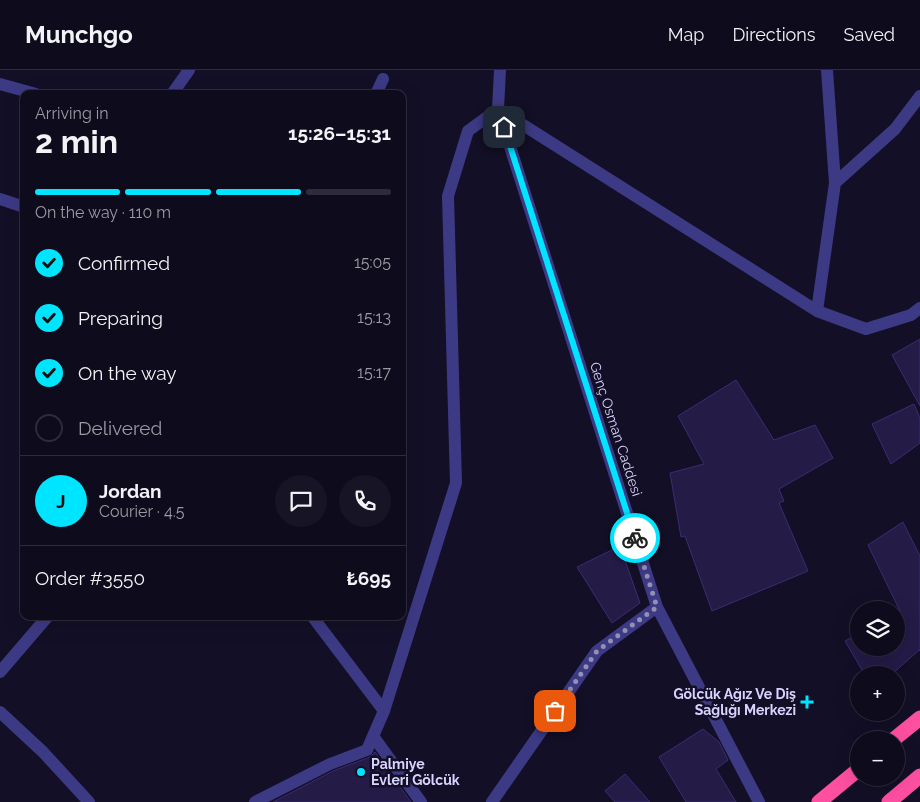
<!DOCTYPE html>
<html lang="en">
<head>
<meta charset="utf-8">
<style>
  :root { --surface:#0e0b1c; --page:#171425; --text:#f1f3f6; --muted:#9b9ba3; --line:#2e2b3b; --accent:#00e5ff }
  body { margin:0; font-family:Raleway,sans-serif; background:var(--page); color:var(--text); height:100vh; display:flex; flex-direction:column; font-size:19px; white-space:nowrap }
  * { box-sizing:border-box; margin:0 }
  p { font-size:16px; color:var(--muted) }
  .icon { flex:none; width:28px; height:28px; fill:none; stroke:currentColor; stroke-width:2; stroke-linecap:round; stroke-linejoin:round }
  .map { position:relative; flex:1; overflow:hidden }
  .drawer { position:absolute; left:20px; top:20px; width:386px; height:530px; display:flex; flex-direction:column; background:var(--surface); border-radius:10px; box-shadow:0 5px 20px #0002,0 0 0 1px var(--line) }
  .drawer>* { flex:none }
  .tools { position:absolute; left:850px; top:531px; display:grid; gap:10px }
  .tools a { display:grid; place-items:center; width:55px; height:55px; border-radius:50%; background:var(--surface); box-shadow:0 5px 20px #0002,0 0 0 1px var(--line); font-size:25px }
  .pin { position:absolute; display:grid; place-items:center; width:42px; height:42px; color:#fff; margin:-21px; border-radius:10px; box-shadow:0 2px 8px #0006 }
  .courier { position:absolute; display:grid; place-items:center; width:50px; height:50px; margin:-25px; border:4px solid #00e5ff; border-radius:50%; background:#fff; color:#222; box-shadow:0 1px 6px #0007 }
  .summary em { font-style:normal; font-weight:700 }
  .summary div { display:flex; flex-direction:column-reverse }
  .summary { display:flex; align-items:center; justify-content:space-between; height:85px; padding:0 15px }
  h1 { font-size:32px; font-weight:700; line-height:38px }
  .bar { display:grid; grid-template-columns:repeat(4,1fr); gap:8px 5px; align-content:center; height:60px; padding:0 15px }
  .bar i { height:6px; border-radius:4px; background:var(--line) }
  .bar .on { background:var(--accent) }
  .bar p { grid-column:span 4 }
  .line { display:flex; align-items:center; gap:12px; padding:0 15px; border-top:1px solid var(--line) }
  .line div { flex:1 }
  .round { display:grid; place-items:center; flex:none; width:52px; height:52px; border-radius:26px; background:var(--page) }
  ol { padding:0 15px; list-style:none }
  li { display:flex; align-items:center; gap:15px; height:55px }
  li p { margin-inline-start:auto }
  li .icon { padding:5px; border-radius:50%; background:var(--accent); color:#111; stroke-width:4 }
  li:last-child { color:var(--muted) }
  li i { width:28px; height:28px; border:2px solid var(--line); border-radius:50% }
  header { display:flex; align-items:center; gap:30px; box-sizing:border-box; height:70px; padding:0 25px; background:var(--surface); border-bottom:1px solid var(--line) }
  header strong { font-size:24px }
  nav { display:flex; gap:28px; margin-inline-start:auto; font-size:18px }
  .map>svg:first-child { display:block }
  .building { fill:#241b47; stroke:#3b2d73 }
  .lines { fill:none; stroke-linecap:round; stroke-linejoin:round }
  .street { stroke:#3d3a85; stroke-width:12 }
  .highway { stroke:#ff4fa3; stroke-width:15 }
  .done { stroke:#948fb3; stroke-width:5; stroke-dasharray:0 9 }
  .route { stroke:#00e5ff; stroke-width:6 }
  .poi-dot { fill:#00e5ff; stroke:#130f26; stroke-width:2 }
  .labels { text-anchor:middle; stroke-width:5; stroke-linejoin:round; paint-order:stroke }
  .street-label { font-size:14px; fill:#d9d4ff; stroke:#130f26 }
  .poi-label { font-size:14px; font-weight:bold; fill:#d9d4ff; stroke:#130f26; text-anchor:end }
</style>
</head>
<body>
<header>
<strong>Munchgo</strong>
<nav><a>Map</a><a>Directions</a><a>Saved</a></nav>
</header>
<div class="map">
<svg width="920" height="732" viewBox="0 0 920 732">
  <rect width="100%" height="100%" fill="#130f26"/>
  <!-- building -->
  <path class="building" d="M920,269V336L892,285Z
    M736,310L774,370L815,355L833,388L779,419L784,431L779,433L808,501L712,541L685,466L681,467L670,403L704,394L678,346Z
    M914,334L920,348V373L891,394L872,354Z
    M903,452L920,486V581L919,580L891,605H865L845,571L859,564V578H896V543L900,541L868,475Z
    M620,476L640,533L612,553L577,497Z
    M703,659L719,672L728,690L716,699L736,732H686L659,687Z
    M375,682L411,732H273L333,701L370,687Z
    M625,704L650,732H615L605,721Z"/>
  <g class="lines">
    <!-- street -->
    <path class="street" d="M500,0L498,39L657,537L759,732
      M0,14L36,24
      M172,24L189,0
      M376,24L383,9
      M498,39L817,241L866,259L911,245L920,238
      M835,113L895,59L920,26
      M0,129L24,137
      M817,241L835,113L827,0
      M312,546L384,641
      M0,602L48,546
      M0,642L43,682L89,732
      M373,666L421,732
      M255,732L330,694L367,680L384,641L456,413L448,126L468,61L498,39
      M492,732L597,581L657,537"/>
    <!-- highway -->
    <path class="highway" d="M893,670L920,648
      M819,732L859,699
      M889,732L920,706"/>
  </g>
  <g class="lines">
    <!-- done -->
    <path class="done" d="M555,641L597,581L657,537L635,468"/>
    <!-- route -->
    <path class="route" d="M504,57L635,468"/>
  </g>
  <!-- markers -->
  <g class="poi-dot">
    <path d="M804.5 624.5h5v5h5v5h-5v5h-5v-5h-5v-5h5z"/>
    <circle cx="361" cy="702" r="5"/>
  </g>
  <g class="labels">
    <!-- street labels -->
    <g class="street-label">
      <text transform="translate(616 359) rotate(72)" y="5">Genç Osman Caddesi</text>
    </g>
    <!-- poi labels -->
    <g class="poi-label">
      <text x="796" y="629">Gölcük Ağız Ve Diş<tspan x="796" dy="16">Sağlığı Merkezi</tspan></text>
      <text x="371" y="699" text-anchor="start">Palmiye<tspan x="371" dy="16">Evleri Gölcük</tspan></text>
    </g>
  </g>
</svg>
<div class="tools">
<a><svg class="icon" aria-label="layers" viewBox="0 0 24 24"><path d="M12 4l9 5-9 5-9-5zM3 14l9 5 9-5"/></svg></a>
<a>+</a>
<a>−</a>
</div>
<div class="pin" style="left:555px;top:641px;background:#ea580c"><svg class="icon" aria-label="bag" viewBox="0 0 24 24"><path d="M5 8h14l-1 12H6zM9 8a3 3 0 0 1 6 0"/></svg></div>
<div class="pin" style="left:504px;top:57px;background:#1f2937"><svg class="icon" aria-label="home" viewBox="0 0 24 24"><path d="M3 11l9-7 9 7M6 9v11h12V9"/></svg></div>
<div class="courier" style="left:635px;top:468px"><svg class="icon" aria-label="bike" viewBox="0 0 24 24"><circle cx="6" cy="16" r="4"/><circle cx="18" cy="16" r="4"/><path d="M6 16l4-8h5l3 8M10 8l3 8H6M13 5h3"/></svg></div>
<section class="drawer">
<div class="summary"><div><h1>2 min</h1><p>Arriving in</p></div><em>15:26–15:31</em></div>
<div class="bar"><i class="on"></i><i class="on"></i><i class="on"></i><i></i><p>On the way · 110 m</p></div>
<ol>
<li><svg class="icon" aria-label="check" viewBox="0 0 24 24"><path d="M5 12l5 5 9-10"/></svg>Confirmed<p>15:05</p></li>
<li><svg class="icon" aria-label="check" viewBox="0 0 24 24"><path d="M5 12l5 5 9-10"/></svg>Preparing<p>15:13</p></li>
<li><svg class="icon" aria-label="check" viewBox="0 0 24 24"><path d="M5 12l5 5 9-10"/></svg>On the way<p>15:17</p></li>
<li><i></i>Delivered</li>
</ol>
<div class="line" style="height:90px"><b class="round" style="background:var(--accent);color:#111">J</b><div><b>Jordan</b><p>Courier · 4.5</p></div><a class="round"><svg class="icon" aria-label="chat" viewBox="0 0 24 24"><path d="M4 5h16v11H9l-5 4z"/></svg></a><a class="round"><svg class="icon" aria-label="phone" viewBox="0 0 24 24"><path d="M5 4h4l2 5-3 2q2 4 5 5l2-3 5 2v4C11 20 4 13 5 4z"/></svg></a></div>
<div class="line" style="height:65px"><div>Order #3550</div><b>₺695</b></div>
</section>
</div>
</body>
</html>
